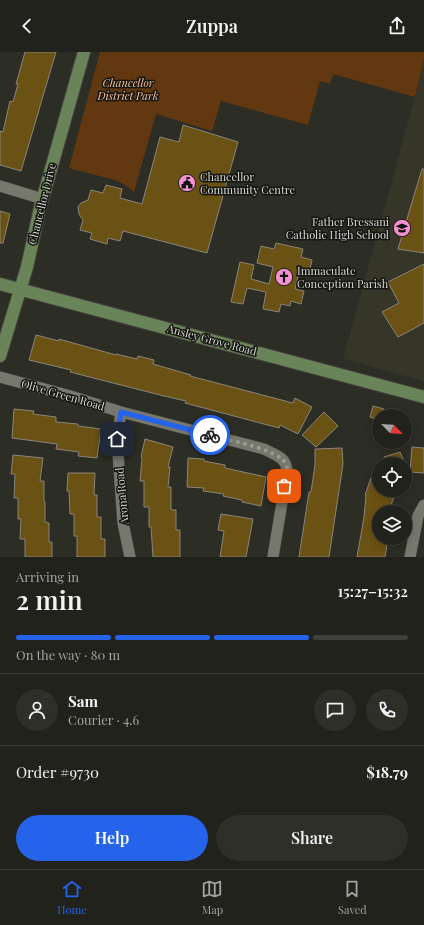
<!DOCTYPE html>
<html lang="en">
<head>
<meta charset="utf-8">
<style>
  :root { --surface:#21221b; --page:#2d2f28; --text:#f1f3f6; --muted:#a2a4a3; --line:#3e3f3a; --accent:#2563eb }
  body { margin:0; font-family:"Playfair Display",serif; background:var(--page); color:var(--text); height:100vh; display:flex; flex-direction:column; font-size:15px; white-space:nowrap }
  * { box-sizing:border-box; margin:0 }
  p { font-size:13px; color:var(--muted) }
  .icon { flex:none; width:22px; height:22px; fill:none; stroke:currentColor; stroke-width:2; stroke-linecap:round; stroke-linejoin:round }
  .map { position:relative; height:505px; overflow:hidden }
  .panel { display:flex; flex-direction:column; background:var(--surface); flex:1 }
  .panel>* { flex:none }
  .needle { width:26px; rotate:115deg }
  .buttons { position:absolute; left:372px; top:357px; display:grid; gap:8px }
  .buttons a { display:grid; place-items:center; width:40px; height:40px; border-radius:50%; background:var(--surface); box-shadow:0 2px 10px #0003,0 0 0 1px var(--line); font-size:20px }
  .pin { position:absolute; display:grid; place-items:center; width:34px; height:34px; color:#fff; margin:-17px; border-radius:8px; box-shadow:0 2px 6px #0006 }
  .courier { position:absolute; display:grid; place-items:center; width:40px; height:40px; margin:-20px; border:3px solid #2563eb; border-radius:50%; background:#fff; color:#222; box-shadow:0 1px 5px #0007 }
  .overview em { font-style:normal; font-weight:600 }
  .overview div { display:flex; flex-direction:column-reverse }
  .overview { display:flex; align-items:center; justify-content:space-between; height:68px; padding:0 16px }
  h1 { font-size:26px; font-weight:600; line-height:30px }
  .bar { display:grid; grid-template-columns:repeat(4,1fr); gap:6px 4px; align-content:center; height:48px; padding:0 16px }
  .bar i { height:5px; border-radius:3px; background:var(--line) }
  .bar .current { background:var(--accent) }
  .bar p { grid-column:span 4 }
  .line { display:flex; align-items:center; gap:10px; padding:0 16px; border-top:1px solid var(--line) }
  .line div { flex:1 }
  .round { display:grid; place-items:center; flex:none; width:42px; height:42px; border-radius:21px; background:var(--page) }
  .button { display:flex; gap:8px; margin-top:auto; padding:8px 16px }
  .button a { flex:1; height:46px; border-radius:24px; background:var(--accent); color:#fff; font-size:16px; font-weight:600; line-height:46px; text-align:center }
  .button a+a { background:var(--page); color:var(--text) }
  header { display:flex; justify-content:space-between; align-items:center; height:52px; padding:0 16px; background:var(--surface); font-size:18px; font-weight:600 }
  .tab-bar { display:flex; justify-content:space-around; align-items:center; height:56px; border-top:1px solid var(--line); background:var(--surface); font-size:11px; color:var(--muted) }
  .tab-bar a { display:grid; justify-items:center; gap:2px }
  .tab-bar .current { color:var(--accent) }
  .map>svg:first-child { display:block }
  .built { fill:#353627 }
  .green { fill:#623810 }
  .building { fill:#6a5114; stroke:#8a857b }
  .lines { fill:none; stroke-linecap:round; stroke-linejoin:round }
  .street-casing { stroke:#474840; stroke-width:12 }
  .secondary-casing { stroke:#474840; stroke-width:14 }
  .street { stroke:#77786d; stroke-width:11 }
  .secondary { stroke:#6a845a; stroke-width:12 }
  .done { stroke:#9b9c95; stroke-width:4; stroke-dasharray:0 7.2 }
  .route { stroke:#2563eb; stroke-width:5 }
  .labels { text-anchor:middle; stroke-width:3; stroke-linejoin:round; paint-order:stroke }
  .park-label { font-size:11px; font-style:italic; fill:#f7c39b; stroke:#151511 }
  .poi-label { font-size:11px; fill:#d7d8d2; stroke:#151511; text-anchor:start }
  .street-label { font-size:11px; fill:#d7d8d2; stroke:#151511 }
</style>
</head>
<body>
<header><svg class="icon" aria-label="back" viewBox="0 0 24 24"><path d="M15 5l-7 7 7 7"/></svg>Zuppa<svg class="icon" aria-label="share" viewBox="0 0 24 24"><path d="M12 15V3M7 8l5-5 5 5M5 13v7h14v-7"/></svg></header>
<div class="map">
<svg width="424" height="505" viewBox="0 0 424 505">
  <rect width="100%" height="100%" fill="#2c2d24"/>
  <!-- built -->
  <path class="built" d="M424,7V329L343,307L415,45Z"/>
  <!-- green -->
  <path class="green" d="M100,0H424V7L415,45L333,22L330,32L320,29L308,73L221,49L212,79L156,62L134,140L125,133L118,129L69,116Z"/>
  <!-- building -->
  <path class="building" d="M25,0H56L21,119L0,113V79L3,80L10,49L13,50L18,32H16Z
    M183,73L238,90L207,201L123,179L120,189L108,186L107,192L90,187L92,181L80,178L83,168L79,162L78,155L81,151L88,148L91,138L103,141L106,133L122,137L120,146L142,152L160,85L179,90Z
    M422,117H424V201L398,197Z
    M0,159L10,162L3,191H0Z
    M276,191L303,197L301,205L312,208L309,222L299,220L295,237L304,239L301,252L291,249L290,254L281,252L279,260L263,257L266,240L247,236L243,252L231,250L240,210L254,213L251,227L269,232L273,215L257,211L261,194L274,197Z
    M424,212V271L398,285L382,260L399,251L388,230Z
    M36,283L59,289V287L116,303V302L137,307L138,304L154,308L153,312L191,323L190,324L293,351L295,346L312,355L298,382L280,373L279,376L185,351L186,349L164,344L70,320L71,318L29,308Z
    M373,354L384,357L382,364H379V368L370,365Z
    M14,357L34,359L33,362L56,365V370L78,372V374L101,377L97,406L78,404L79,400L56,397L57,392L12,386Z
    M324,360L338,374L316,395L302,383Z
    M145,387L173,395L168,415H170L168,435H171V458H176V478H180V505H153L151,475H149V455H144V429H140L142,406L141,405Z
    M412,395L424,396V421L410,420Z
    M342,396L343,412L329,505H299L309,440H311L315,413V397Z
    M400,400L405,412H387L384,405Z
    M13,403L43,406L40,429H44V450H45V470L49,471V490H52V505H25V487H20L21,467H18V446H14L15,422H11Z
    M188,406L204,407V409L225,413V416L266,425L261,454L242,450V448L223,444L224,442L203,439L204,436L187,435Z
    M68,421H95L94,443H97V465H101V487H105V505H77V484H74V462H70L69,439H67Z
    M371,426L379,429V438H396L389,460H379V486H388L385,505H357L364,465L366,443H365Z
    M221,462L253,467L246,505H220L224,479L218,478Z"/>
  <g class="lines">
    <defs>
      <path id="street" d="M0,134L43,147
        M0,325L67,343L121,360L264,397C275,403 287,405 287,420L273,505
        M121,360L117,387L123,471L130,505
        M410,505L418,464L424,453"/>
      <path id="secondary" d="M0,232L424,345
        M0,304L27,215L40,156L84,0"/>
    </defs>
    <!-- street casing -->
    <use href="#street" class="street-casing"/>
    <!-- secondary casing -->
    <use href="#secondary" class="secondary-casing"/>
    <!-- street -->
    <use href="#street" class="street"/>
    <!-- secondary -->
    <use href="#secondary" class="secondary"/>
  </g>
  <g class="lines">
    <!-- done -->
    <path class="done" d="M210,383C227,388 279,397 286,412C289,418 285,428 284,434"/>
    <!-- route -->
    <path class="route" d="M117,387L121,360L210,383"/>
  </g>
  <!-- icons -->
  <defs>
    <symbol id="civic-disc" viewBox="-11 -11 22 22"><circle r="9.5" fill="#f491d3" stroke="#151511"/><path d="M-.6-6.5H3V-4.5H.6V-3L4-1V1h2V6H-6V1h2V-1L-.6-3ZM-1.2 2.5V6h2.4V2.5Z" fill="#111"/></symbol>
    <symbol id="school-disc" viewBox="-11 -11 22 22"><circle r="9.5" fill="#f491d3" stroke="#151511"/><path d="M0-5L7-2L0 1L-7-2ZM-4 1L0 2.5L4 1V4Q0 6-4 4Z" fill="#111"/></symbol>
    <symbol id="church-disc" viewBox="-11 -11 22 22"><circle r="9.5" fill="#f491d3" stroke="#151511"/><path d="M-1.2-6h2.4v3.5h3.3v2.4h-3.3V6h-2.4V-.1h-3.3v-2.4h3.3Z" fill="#111"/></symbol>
  </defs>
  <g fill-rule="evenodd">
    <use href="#civic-disc" x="177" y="121" width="20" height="20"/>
    <use href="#school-disc" x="392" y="166" width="20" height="20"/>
    <use href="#church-disc" x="274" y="215" width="20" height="20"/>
  </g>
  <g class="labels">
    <!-- park labels -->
    <g class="park-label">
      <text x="128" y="35">Chancellor<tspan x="128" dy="13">District Park</tspan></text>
    </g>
    <!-- poi labels -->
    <g class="poi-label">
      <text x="200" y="129">Chancellor<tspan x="200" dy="13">Community Centre</tspan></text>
      <text x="389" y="174" text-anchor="end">Father Bressani<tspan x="389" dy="13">Catholic High School</tspan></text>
      <text x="297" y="223">Immaculate<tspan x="297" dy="13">Conception Parish</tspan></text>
    </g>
    <!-- street labels -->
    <g class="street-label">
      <text transform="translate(42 152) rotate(-76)" y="4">Chancellor Drive</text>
      <text transform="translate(212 288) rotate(15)" y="4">Ansley Grove Road</text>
      <text transform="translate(63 343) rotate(16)" y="4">Olive Green Road</text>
      <text transform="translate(122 444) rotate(-95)" y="4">Arona Road</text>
    </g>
  </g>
</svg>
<div class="buttons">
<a><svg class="needle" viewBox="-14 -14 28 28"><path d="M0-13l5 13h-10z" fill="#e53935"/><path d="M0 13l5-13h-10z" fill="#a2a4a3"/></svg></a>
<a><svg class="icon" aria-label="locate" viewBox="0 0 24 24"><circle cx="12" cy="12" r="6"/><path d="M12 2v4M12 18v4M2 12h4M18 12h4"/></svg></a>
<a><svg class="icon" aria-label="layers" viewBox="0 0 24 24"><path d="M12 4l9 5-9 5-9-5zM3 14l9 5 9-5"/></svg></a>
</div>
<div class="pin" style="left:284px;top:434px;background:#ea580c"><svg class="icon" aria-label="bag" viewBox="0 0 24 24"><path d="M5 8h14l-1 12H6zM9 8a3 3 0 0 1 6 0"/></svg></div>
<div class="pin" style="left:117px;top:387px;background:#1f2937"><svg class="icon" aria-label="home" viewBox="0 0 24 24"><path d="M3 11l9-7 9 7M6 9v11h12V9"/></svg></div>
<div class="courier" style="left:210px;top:383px"><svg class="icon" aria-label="bike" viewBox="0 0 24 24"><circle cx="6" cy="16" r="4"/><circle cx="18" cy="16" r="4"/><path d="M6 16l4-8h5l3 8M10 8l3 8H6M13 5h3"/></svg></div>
</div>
<section class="panel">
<div class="overview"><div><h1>2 min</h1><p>Arriving in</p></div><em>15:27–15:32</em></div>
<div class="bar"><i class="current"></i><i class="current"></i><i class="current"></i><i></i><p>On the way · 80 m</p></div>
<div class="line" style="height:72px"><a class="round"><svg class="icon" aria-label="person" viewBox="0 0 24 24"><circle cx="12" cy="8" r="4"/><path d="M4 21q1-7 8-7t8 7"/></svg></a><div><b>Sam</b><p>Courier · 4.6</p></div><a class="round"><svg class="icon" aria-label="chat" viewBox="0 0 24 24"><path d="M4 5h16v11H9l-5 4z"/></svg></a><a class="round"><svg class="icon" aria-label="phone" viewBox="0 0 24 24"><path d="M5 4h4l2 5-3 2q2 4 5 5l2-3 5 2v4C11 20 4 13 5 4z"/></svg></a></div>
<div class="line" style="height:52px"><div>Order #9730</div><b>$18.79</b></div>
<div class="button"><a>Help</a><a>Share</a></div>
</section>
<nav class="tab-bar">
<a class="current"><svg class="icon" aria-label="home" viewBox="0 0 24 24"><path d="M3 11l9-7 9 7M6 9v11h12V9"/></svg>Home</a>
<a><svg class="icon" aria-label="map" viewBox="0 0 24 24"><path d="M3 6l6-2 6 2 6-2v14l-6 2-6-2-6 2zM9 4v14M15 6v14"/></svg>Map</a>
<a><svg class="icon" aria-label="saved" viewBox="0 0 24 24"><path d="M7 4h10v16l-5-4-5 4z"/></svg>Saved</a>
</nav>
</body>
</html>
